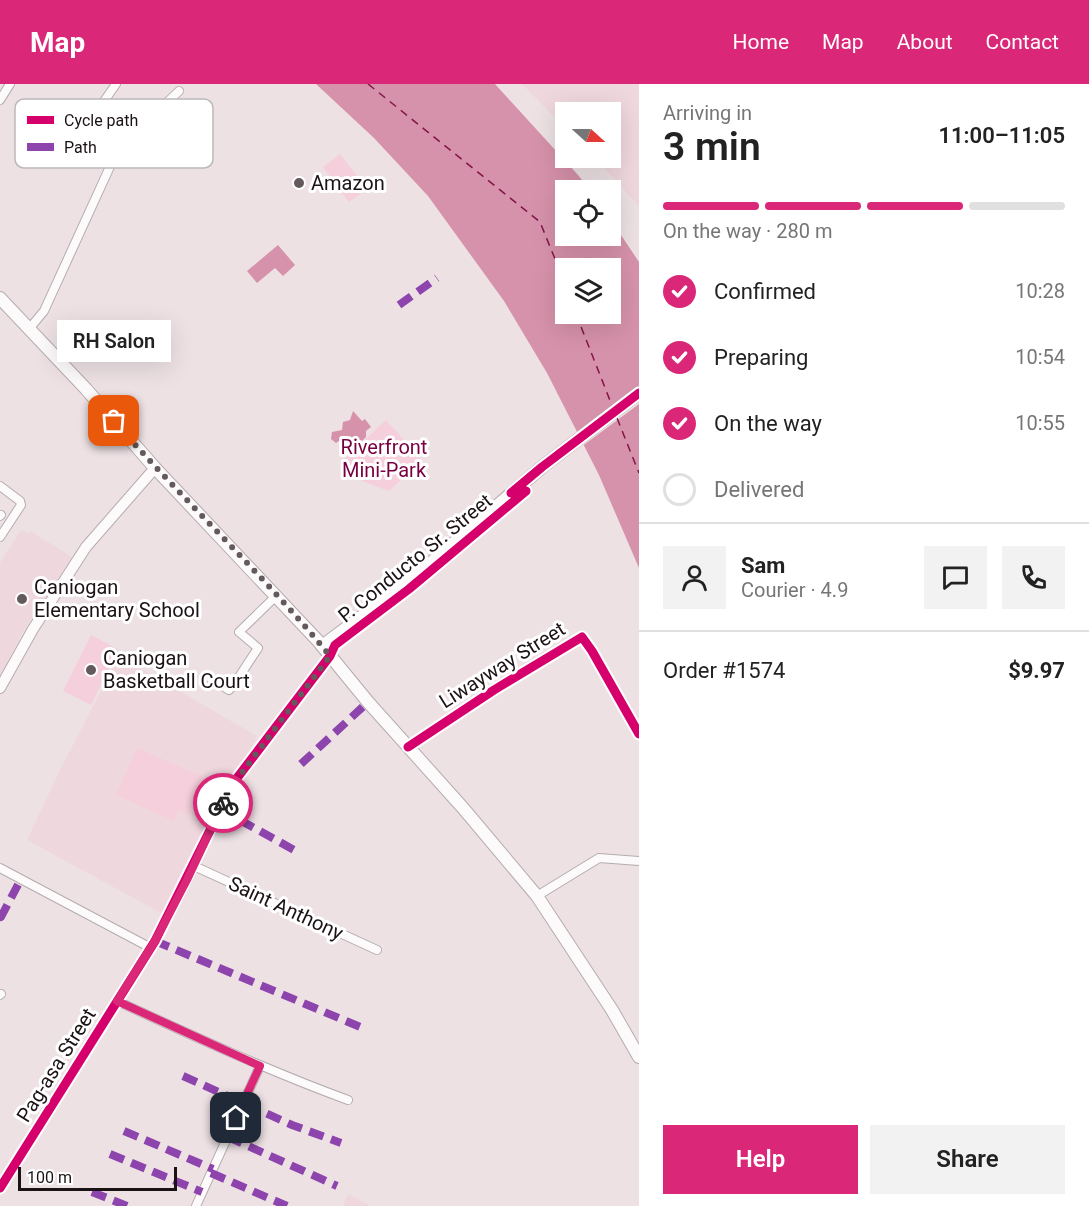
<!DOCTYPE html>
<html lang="en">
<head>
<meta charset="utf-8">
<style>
  :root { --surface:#fff; --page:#f2f2f2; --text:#222; --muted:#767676; --line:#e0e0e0; --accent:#db2777 }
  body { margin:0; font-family:Roboto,sans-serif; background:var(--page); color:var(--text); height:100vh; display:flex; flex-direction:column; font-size:22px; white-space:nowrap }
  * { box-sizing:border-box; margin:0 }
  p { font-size:20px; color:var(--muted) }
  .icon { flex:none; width:33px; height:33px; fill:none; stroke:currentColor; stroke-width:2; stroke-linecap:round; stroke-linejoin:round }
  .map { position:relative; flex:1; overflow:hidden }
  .side { display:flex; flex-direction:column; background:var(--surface); width:450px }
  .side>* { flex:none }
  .needle { width:39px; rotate:111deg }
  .buttons { position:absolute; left:555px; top:18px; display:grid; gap:12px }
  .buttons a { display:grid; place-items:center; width:66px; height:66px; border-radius:0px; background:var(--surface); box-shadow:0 6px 24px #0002; font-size:30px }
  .scale { position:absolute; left:18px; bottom:15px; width:159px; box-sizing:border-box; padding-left:6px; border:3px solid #1b1215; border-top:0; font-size:16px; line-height:21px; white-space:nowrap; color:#1b1215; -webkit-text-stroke:4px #fff; paint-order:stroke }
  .pin { position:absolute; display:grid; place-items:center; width:51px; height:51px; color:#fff; margin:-26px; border-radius:12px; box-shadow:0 3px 9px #0006 }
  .courier { position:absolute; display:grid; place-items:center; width:60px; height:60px; margin:-30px; border:4px solid #db2777; border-radius:50%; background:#fff; color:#222; box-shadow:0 2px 8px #0007 }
  .bubble { position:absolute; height:42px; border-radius:0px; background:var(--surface); box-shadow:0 6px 24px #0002; font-size:20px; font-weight:600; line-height:42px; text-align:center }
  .overview em { font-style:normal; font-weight:600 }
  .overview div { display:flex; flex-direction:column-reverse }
  .overview { display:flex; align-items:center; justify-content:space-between; height:102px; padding:0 24px }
  h1 { font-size:39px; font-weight:600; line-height:45px }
  .bar { display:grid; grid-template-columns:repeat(4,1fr); gap:9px 6px; align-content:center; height:72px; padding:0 24px }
  .bar i { height:8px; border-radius:4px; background:var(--line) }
  .bar .current { background:var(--accent) }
  .bar p { grid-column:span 4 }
  .line { display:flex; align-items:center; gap:15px; padding:0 24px; border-top:2px solid var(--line) }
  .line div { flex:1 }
  .round { display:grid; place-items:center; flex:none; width:63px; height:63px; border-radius:0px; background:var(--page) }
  ol { padding:0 24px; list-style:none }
  li { display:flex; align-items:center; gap:18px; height:66px }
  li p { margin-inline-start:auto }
  li .icon { padding:6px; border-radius:50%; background:var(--accent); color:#fff; stroke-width:4 }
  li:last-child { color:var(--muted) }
  li i { width:33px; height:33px; border:3px solid var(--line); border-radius:50% }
  .cta { display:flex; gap:12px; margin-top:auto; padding:12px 24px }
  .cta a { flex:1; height:69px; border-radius:0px; background:var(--accent); color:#fff; font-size:24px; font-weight:600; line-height:69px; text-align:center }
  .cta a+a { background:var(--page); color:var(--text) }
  header { display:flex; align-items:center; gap:36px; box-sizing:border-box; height:84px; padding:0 30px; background:var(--accent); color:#fff }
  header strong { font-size:28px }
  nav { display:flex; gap:33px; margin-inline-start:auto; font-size:21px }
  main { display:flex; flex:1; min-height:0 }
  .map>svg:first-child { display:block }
  .built { fill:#eed7dd }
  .green { fill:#f5cfdb }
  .water { fill:#d692aa; fill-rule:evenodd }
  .pier { fill:#ede1e4 }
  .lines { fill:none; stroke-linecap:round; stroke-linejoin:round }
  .ferry { stroke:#841449; stroke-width:1.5; stroke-dasharray:8 6; stroke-linecap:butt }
  .minor-casing { stroke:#b5acae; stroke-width:10 }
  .tertiary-casing { stroke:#b5acae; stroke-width:12 }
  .secondary-casing { stroke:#b5acae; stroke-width:14 }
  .minor { stroke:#fcfafb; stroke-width:8 }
  .tertiary { stroke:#fcfafb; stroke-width:10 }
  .secondary { stroke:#fcfafb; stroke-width:12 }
  .quiet { stroke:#8e44ad; stroke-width:8; stroke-dasharray:15 8; stroke-linecap:butt }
  .cycleway-casing { stroke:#fff; stroke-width:13 }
  .cycleway { stroke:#d6006c; stroke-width:9 }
  .done { stroke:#645a5d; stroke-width:6; stroke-dasharray:0 10.8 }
  .route { stroke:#db2777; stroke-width:8 }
  .poi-dot { fill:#645a5d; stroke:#fff; stroke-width:2 }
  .labels { text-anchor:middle; stroke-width:6; stroke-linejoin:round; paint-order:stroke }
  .poi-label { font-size:20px; fill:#1b1215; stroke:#fff; text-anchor:start }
  .park-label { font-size:20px; fill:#780040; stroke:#fff }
  .street-label { font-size:20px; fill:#1b1215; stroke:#fff }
  .key { fill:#fff; stroke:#bbb8b9; stroke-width:1.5 }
  .key-label { font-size:16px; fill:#1b1215 }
</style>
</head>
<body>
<header>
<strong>Map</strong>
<nav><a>Home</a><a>Map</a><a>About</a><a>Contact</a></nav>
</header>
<main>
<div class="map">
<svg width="639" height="1122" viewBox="0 0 639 1122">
  <rect width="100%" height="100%" fill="#ede1e4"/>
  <!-- built -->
  <path class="built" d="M522,0H639V122L595,74H610V28H566L565,44Z
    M21,446L28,450L30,447L72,473L21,551L0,593V479Z
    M119,572L257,652L163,830L27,756L60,686Z
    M348,1110L371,1122H343Z"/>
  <!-- green -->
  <path class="green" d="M340,70L367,105L349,118L323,83Z
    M386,336L422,376L389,407L362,397L343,376Z
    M91,551L118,565L91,621L63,607Z
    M137,664L205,694L189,731L178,726L174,737L116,711Z"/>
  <!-- water -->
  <path class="water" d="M316,0H495L578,91L590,106H566V152H610L611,136L639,178V484L599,391L547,289L504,217L428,112L374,54ZM566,184H610V230H566Z
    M278,161L295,181L283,192L275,184L257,199L247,187Z
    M353,327L362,337L365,335L371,343L366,347V353L361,358L354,357L350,361L343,354L336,359L331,355L332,348L342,346L343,338L350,336Z"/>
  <!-- pier -->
  <path class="pier" d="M639,304V320L581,363L575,351Z"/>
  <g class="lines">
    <!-- ferry -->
    <path class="ferry" d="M368,0L540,138L566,202
      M576,230L613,324
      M617,334L639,389"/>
    <defs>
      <path id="minor" d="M0,16L10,0
        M113,76L84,57L80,52L116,0
        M29,245L44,227L113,76L153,32L179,7
        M0,402L20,417L21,421L0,453
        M0,432L1,431
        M330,572L335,561L409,505L526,407
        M210,594L229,606L233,602L258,564L239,548L276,512
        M408,663L494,606L582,553L592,567L639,650
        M194,782L377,866
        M0,784L151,864
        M537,812L599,774L639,777
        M0,911L1,910
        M117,917C193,952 269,987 348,1016
        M196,1122L260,982"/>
      <path id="tertiary" d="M0,604L33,545L86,463L155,384
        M0,1104L155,857L234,698L330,572"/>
      <path id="secondary" d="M0,214L86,305L155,384L319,558L368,618L463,724L537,812L612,926L639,973
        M322,562L412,495L542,383L639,309"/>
    </defs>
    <!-- minor casing -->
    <use href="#minor" class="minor-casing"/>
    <!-- tertiary casing -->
    <use href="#tertiary" class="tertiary-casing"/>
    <!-- secondary casing -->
    <use href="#secondary" class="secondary-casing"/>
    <!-- minor -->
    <use href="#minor" class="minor"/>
    <!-- tertiary -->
    <use href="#tertiary" class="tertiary"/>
    <!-- secondary -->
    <use href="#secondary" class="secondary"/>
    <!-- quiet -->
    <path class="quiet" d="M399,221L437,194
      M301,680L368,618
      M220,725L296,767
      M0,832L1,833L21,795
      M155,857L365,945
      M183,992L292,1041L341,1059
      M124,1047L213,1085
      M228,1053L337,1102
      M110,1070L202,1108
      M211,1089L287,1122
      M92,1108L127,1122"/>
    <defs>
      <path id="cycleway" d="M511,409L542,383L639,309
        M408,663L494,606L582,553L592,567L639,650
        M0,1104L155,857L234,698L330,572L335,561L409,505L526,407"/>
    </defs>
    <!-- cycleway casing -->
    <use href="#cycleway" class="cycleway-casing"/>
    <!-- cycleway -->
    <use href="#cycleway" class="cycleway"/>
  </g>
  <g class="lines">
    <!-- done -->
    <path class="done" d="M114,337C184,417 263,490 330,572L240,691L223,719"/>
    <!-- route -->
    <path class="route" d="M223,719L187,796L155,857L117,917L260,982L236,1034"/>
  </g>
  <!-- markers -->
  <g class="poi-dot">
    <circle cx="299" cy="99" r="6"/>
    <circle cx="22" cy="515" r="6"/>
    <circle cx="91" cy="586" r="6"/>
  </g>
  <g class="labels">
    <!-- poi labels -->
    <g class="poi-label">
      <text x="311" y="106">Amazon</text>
      <text x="34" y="510">Caniogan<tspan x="34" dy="23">Elementary School</tspan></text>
      <text x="103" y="581">Caniogan<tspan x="103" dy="23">Basketball Court</tspan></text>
    </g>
    <!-- park labels -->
    <g class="park-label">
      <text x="384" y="370">Riverfront<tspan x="384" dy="23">Mini-Park</tspan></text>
    </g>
    <!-- street labels -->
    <g class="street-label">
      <text transform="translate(415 474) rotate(-39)" y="7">P. Conducto Sr. Street</text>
      <text transform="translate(502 581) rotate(-32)" y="7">Liwayway Street</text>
      <text transform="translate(286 824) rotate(25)" y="7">Saint Anthony</text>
      <text transform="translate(56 981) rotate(-58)" y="7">Pag-asa Street</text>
    </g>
  </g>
  <!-- legend -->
  <rect x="15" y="15" width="198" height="69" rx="9" class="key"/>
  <rect x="27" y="32" width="27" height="8" fill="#d6006c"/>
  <rect x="27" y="59" width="27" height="8" fill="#8e44ad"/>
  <g class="key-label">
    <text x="64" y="42">Cycle path</text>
    <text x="64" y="69">Path</text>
  </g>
</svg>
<div class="buttons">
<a><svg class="needle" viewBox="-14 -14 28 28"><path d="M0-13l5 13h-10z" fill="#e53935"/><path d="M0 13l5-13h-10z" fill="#767676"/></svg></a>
<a><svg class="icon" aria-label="locate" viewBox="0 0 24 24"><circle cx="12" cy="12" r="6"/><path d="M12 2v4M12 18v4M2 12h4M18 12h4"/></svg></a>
<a><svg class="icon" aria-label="layers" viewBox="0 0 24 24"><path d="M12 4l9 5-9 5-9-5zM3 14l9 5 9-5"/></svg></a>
</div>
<div class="scale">100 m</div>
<div class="pin" style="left:114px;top:337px;background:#ea580c"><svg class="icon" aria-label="bag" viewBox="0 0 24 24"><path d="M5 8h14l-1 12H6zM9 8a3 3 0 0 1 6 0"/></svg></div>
<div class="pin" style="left:236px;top:1034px;background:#1f2937"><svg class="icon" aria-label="home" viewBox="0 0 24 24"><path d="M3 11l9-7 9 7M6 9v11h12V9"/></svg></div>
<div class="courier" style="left:223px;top:719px"><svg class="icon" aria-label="bike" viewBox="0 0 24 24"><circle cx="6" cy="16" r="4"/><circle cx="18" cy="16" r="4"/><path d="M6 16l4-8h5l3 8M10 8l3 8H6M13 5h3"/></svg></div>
<div class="bubble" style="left:57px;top:236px;width:114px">RH Salon</div>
</div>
<section class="side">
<div class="overview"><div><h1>3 min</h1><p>Arriving in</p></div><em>11:00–11:05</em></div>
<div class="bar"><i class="current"></i><i class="current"></i><i class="current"></i><i></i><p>On the way · 280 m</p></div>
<ol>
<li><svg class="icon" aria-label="check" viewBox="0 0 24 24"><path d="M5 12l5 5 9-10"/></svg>Confirmed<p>10:28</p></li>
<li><svg class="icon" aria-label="check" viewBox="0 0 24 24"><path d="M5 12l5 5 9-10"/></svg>Preparing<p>10:54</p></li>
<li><svg class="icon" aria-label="check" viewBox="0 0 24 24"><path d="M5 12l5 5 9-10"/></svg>On the way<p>10:55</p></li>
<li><i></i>Delivered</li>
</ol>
<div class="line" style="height:108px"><a class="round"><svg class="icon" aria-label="person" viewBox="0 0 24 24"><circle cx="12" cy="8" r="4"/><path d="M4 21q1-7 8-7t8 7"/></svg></a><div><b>Sam</b><p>Courier · 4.9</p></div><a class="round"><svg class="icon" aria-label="chat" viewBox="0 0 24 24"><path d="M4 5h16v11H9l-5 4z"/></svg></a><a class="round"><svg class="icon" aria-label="phone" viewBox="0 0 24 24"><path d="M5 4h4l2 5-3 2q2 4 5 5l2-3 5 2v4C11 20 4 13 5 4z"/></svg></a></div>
<div class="line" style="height:78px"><div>Order #1574</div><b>$9.97</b></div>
<div class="cta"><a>Help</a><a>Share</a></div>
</section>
</main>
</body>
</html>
